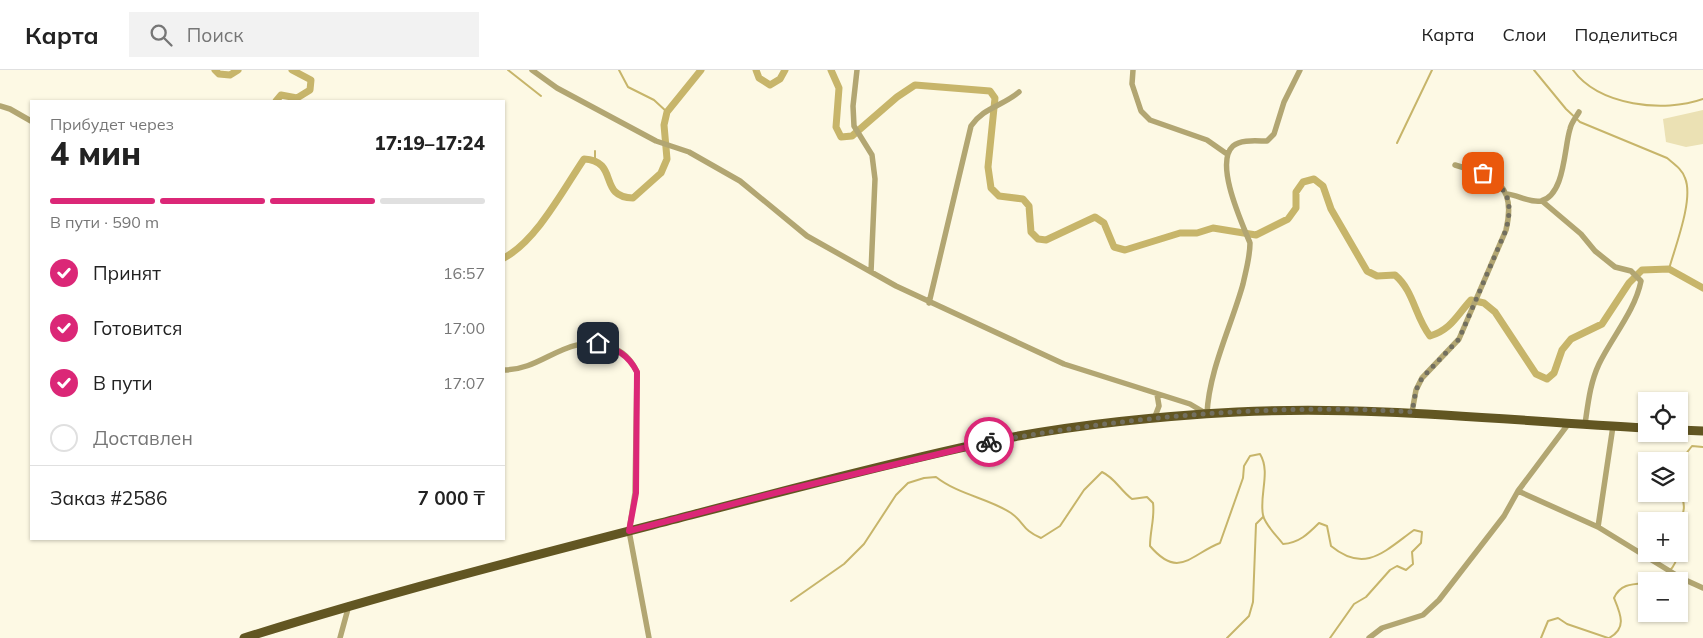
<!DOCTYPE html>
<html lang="ru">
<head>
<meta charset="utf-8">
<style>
  :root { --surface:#fff; --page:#f2f2f2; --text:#222; --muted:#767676; --line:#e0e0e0; --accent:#db2777 }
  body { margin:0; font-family:Mulish,sans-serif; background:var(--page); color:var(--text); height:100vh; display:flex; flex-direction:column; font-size:19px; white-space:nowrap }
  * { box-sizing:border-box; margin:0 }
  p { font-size:16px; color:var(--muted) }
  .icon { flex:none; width:28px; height:28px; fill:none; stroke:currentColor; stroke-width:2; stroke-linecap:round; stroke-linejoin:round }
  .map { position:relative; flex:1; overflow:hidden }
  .panel { position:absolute; left:30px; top:30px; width:475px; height:440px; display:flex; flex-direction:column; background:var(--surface); border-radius:0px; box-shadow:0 1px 4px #0004 }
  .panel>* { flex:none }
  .tools { position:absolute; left:1638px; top:322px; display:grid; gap:10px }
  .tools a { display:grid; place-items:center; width:50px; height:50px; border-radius:0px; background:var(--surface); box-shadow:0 1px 4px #0004; font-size:25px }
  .pin { position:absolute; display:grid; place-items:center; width:42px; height:42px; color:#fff; margin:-21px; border-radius:10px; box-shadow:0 2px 8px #0006 }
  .courier { position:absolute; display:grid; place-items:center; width:50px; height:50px; margin:-25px; border:4px solid #db2777; border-radius:50%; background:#fff; color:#222; box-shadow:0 1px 6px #0007 }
  .overview em { font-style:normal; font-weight:800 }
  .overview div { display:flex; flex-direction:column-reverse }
  .overview { display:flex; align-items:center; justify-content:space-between; height:85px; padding:0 20px }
  h1 { font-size:32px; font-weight:800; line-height:38px }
  .bar { display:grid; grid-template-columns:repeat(4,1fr); gap:8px 5px; align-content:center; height:60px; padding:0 20px }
  .bar i { height:6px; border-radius:4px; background:var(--line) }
  .bar .active { background:var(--accent) }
  .bar p { grid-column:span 4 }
  .line { display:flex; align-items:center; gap:12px; padding:0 20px; border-top:1px solid var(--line) }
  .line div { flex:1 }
  ol { padding:0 20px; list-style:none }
  li { display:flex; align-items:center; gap:15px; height:55px }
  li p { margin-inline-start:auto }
  li .icon { padding:5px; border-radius:50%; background:var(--accent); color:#fff; stroke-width:4 }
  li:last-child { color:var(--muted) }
  li i { width:28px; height:28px; border:2px solid var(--line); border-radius:50% }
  header { display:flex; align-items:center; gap:30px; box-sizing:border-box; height:70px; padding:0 25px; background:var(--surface); border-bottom:1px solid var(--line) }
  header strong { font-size:24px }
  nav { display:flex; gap:28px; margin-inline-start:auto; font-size:18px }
  .search { width:350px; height:45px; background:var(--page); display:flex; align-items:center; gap:12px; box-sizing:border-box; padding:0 18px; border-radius:0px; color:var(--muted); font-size:19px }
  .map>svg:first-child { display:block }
  .green { fill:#ebe1b4 }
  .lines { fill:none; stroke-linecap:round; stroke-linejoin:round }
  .stream { stroke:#c7b56a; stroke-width:2 }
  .canal { stroke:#c7b56a; stroke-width:7 }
  .minor { stroke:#b2a672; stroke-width:5.5 }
  .trunk { stroke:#625622; stroke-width:9 }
  .done { stroke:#726f5f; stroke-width:5; stroke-dasharray:0 9 }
  .route { stroke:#db2777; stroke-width:6 }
</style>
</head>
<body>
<header>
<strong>Карта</strong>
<div class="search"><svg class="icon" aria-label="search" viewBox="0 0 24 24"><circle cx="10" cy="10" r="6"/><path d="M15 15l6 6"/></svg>Поиск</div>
<nav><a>Карта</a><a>Слои</a><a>Поделиться</a></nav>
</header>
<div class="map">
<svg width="1703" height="568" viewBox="0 0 1703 568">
  <rect width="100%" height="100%" fill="#fdf9e4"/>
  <!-- green -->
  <path class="green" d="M1703,40V74L1686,77L1666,72L1663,49Z"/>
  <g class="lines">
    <!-- stream -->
    <path class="stream" d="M508,0L541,26
      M619,0L628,17L654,30L667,42
      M1534,0L1566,39L1580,52L1667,88C1674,94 1682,99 1685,108C1694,129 1675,177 1669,199
      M1573,0C1599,36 1664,43 1703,29
      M1397,73L1432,0
      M595,81V89
      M1679,404L1685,385L1692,376L1703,377
      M1679,451C1686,441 1685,432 1679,421
      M1653,511C1664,508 1677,497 1677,484
      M791,531L844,494L864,474L896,425L908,413L924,408L936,407C959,425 988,428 1011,443C1025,453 1022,460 1041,468L1060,456L1084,420L1102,402C1115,408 1120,420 1132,429L1147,427L1153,433C1155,447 1150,461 1150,476C1179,510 1191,484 1220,473L1243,408L1244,396L1250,386L1260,384C1271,402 1259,425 1263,445C1265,455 1277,466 1283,474C1299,473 1308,464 1319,453L1327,456L1331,476C1365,504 1385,481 1414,460L1422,462L1421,473L1412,482L1413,494L1406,500L1397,496L1390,500L1366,527L1354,534L1330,568
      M1227,568L1249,546L1253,532L1256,454L1263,447
      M1541,568L1548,551L1558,548L1567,554L1608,568
      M1609,568C1627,558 1621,545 1614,528C1620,514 1632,514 1646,513"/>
    <!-- canal -->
    <path class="canal" d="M215,0L219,4L230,5L238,0
      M756,0L759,8L770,15L780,9L785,0
      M831,0L839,18L836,57L841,67L852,66L897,27L915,15L990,21L995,28L988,97L991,118L999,126L1023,129L1029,136L1031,162L1038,169L1046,170L1095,147L1104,153L1114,177L1125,180L1180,163H1197L1213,158L1256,165L1288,149L1296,138V122L1303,112L1314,109L1323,116L1331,139L1367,201L1377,206L1395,205C1414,221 1415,247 1430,266C1451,260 1457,245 1471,230L1484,233L1495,242L1536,304L1547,309L1554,303L1562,280L1571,269L1602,254L1629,213L1642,200L1669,199L1703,218
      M276,31L281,25L297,28L310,20L311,10L292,0
      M504,188C537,170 563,120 584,89C620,91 597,127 633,128L661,103L667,89L664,55L667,42L701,0"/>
    <!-- minor -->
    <path class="minor" d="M532,0L557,18L656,71L689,82L740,111L807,166L896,216L1064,294L1190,334L1207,344C1209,300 1231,257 1243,214C1246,200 1250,187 1250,173C1242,153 1214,93 1233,76C1241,69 1257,71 1267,71L1274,64L1284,32L1300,0
      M857,0L853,36L854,56L872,85L875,109L871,202
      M1133,0L1132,14L1141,41L1150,50L1207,70L1227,84
      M0,36L10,39L31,51
      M1507,124C1518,125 1530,133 1541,131C1565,125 1564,78 1570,59C1571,53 1576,47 1579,42
      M1542,131L1581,164L1595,181L1615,197L1631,201L1641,211C1635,241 1612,267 1599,294C1590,313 1588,334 1585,354
      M929,233L971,56C984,37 1001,37 1019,22
      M504,300C544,300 566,262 610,277C623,281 631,289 637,302L635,423L629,461L649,568
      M1412,342L1416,320L1422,308L1459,269L1506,160C1517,114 1495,107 1455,95
      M1154,349L1159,336L1157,324
      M1518,421L1598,457L1681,508L1703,518
      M1598,457L1613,356
      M340,568L349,535
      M1369,568L1382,558L1423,545L1439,530L1504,446L1518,421L1569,353"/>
    <!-- trunk -->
    <path class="trunk" d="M1679,360L1703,361
      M244,568C393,521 544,483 695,444C783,421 871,398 960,378C1050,357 1145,347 1237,342C1374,335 1510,351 1646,358"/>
  </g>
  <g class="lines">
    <!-- done -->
    <path class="done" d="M989,372C1128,347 1271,333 1412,342L1416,320L1422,308L1459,269L1506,160C1513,131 1509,120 1483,103"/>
    <!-- route -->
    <path class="route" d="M598,273C616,279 628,284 637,302L636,423L629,461L783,421L989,372"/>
  </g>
</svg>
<div class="tools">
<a><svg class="icon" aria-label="locate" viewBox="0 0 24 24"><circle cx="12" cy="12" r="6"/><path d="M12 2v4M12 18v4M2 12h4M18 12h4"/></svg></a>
<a><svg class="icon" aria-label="layers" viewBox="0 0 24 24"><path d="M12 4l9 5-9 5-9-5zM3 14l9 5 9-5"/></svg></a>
<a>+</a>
<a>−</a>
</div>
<div class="pin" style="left:1483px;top:103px;background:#ea580c"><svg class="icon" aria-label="bag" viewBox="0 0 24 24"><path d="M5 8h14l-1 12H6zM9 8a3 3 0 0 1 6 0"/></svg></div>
<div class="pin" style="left:598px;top:273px;background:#1f2937"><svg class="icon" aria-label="home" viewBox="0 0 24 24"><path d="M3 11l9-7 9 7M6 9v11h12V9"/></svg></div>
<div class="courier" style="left:989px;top:372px"><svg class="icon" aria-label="bike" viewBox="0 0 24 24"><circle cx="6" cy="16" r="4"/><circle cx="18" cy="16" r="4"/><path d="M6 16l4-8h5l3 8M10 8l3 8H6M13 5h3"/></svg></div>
<section class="panel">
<div class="overview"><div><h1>4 мин</h1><p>Прибудет через</p></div><em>17:19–17:24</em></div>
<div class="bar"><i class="active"></i><i class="active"></i><i class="active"></i><i></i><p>В пути · 590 m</p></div>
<ol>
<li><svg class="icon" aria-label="check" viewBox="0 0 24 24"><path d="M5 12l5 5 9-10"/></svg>Принят<p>16:57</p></li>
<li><svg class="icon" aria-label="check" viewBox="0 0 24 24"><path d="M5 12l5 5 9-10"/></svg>Готовится<p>17:00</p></li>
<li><svg class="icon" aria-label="check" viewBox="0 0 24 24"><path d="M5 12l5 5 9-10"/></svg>В пути<p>17:07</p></li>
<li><i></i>Доставлен</li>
</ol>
<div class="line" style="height:65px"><div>Заказ #2586</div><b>7 000 ₸</b></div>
</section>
</div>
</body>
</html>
